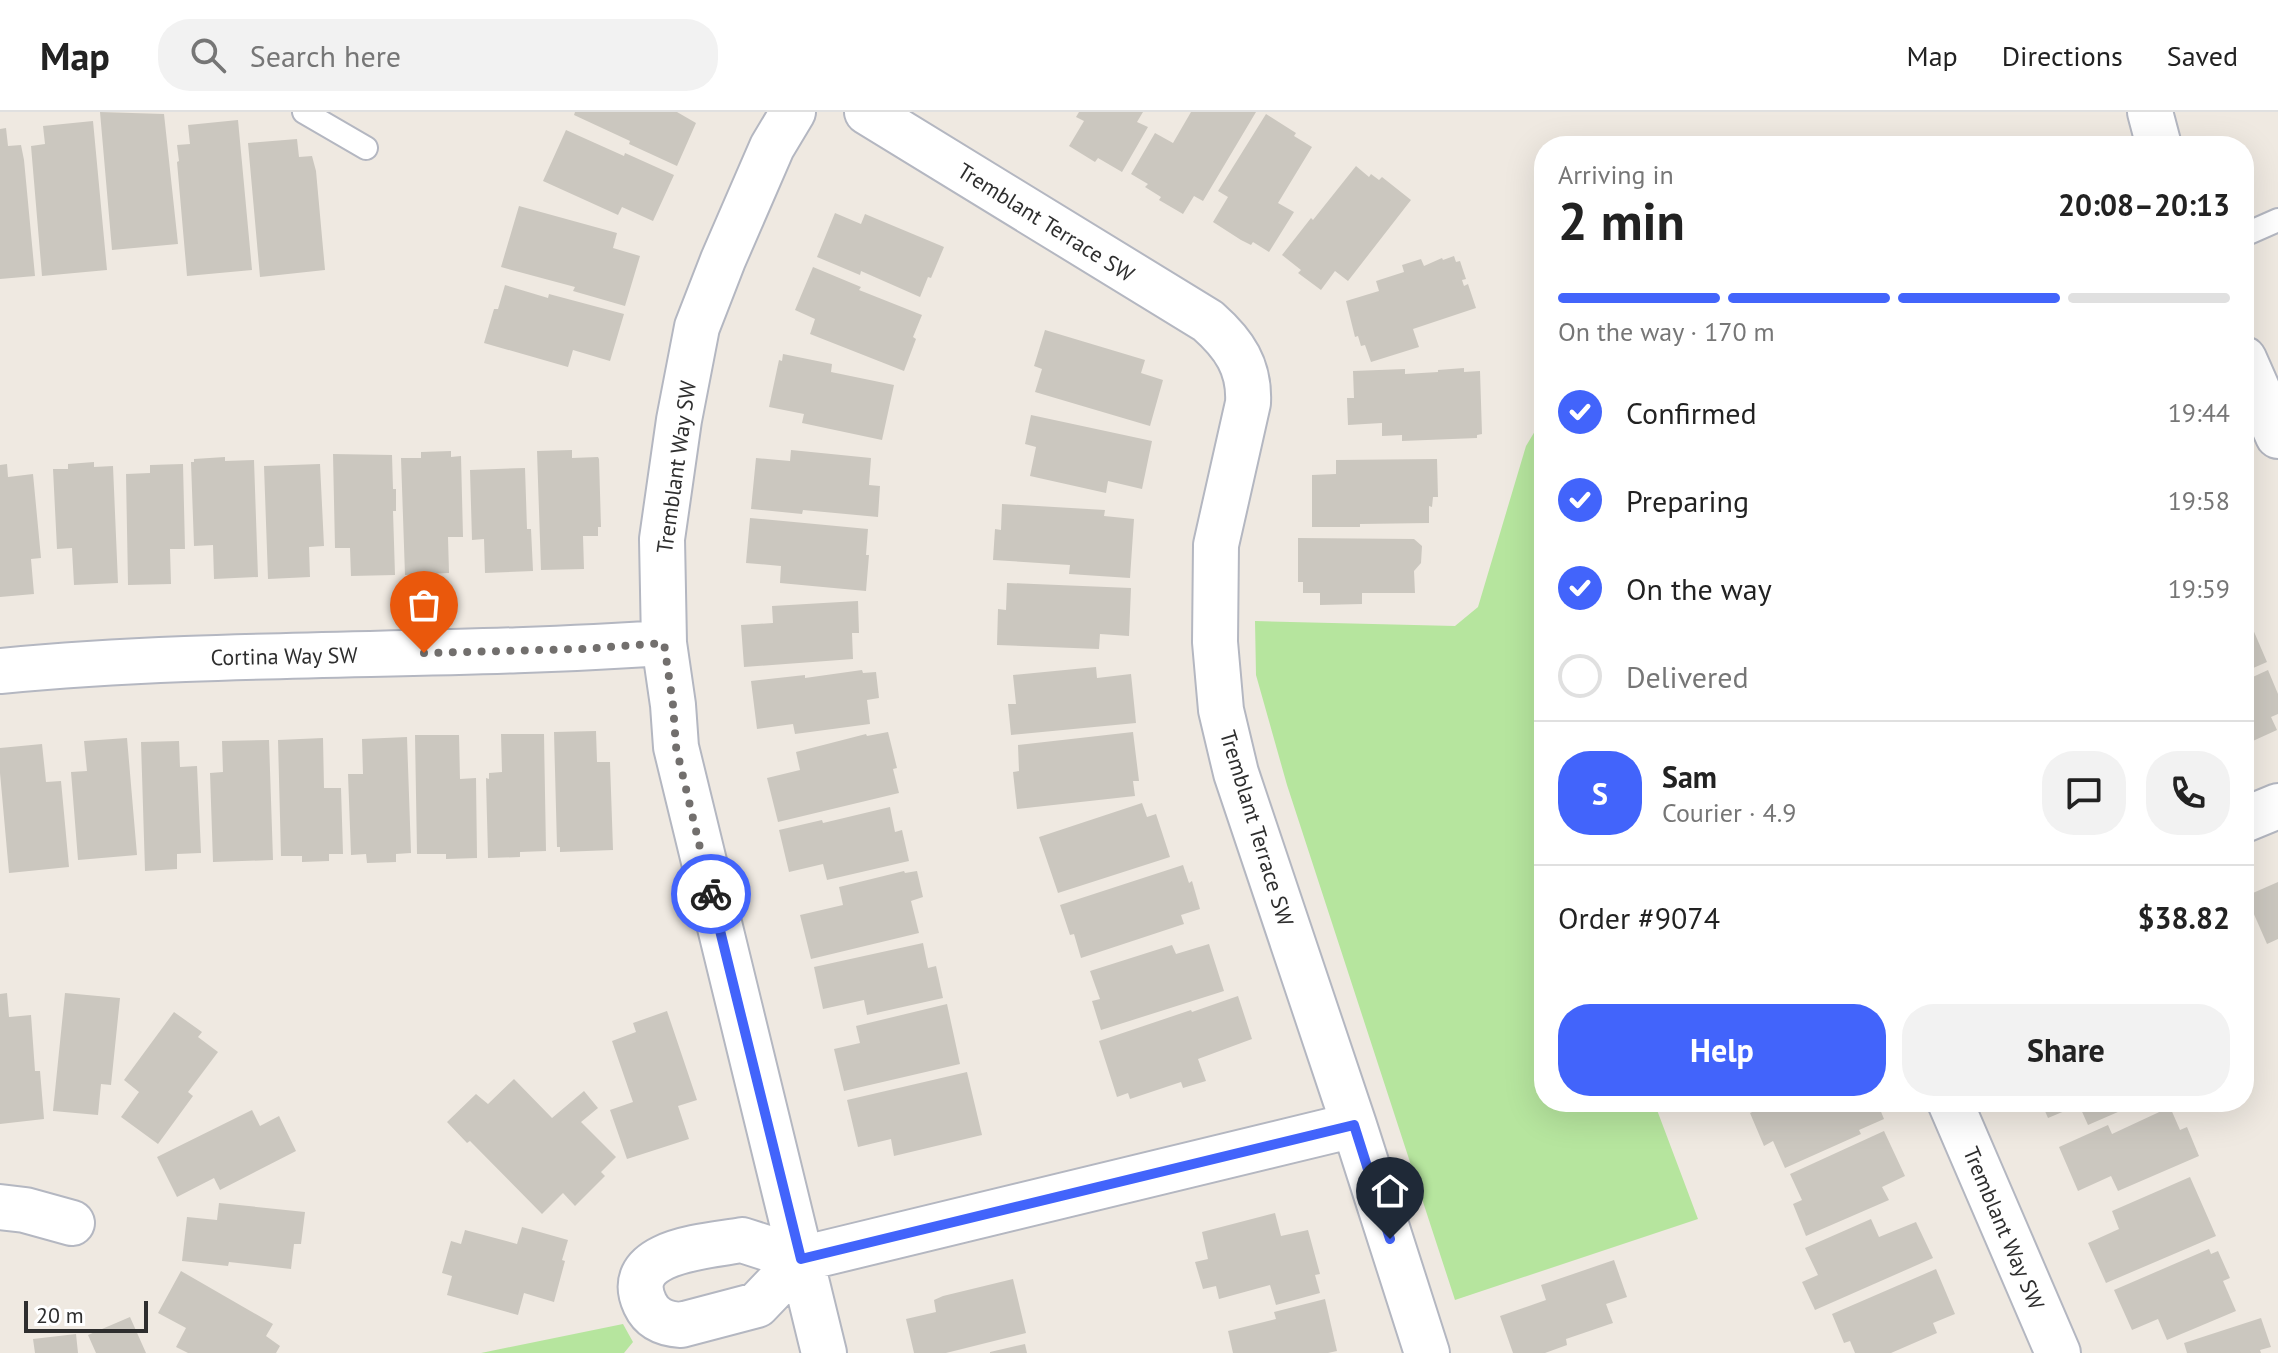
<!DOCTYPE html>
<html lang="en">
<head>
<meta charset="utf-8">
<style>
  :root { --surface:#fff; --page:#f2f2f2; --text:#222; --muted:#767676; --line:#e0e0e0; --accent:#4264fb }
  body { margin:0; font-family:"PT Sans",sans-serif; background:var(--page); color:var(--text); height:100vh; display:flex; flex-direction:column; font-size:30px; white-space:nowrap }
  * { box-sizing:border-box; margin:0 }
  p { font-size:26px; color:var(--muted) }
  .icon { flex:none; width:44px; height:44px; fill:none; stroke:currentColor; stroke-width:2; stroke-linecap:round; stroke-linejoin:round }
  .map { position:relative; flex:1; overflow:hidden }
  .side { position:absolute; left:1534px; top:24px; width:720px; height:976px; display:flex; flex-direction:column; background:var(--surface); border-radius:32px; box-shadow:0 8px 32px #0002 }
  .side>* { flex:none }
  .scale { position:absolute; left:24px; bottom:20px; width:124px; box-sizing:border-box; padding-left:8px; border:4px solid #2e2e2e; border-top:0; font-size:22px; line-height:28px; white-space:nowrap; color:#2e2e2e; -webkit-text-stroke:6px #fff; paint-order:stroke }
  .pin { position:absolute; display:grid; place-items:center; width:68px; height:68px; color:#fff; margin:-82px -34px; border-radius:50% 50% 50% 0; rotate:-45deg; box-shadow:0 0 8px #0007 }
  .pin .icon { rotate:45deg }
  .courier { position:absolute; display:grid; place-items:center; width:80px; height:80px; margin:-40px; border:6px solid #4264fb; border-radius:50%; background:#fff; color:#222; box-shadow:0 2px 10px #0007 }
  .summary em { font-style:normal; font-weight:600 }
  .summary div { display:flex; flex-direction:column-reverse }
  .summary { display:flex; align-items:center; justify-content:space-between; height:136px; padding:0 24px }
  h1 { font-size:52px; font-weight:600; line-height:60px }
  .bar { display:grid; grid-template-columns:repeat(4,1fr); gap:12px 8px; align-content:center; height:96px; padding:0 24px }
  .bar i { height:10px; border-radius:6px; background:var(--line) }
  .bar .active { background:var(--accent) }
  .bar p { grid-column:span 4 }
  .line { display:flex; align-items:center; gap:20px; padding:0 24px; border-top:2px solid var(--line) }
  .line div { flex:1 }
  .round { display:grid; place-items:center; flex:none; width:84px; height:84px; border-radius:32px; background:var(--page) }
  ol { padding:0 24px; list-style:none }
  li { display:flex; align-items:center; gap:24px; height:88px }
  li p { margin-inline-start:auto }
  li .icon { padding:8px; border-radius:50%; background:var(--accent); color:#fff; stroke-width:4 }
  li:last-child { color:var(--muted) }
  li i { width:44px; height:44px; border:4px solid var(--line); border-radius:50% }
  .primary-button { display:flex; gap:16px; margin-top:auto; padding:16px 24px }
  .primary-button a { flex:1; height:92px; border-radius:32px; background:var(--accent); color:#fff; font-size:32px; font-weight:600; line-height:92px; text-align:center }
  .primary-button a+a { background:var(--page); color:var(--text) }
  header { display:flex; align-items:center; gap:48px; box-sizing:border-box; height:112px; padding:0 40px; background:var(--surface); border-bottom:2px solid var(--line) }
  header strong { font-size:38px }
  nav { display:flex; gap:44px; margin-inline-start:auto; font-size:28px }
  .search { width:560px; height:72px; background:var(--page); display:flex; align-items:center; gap:20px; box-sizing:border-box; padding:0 28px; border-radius:32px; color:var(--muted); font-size:30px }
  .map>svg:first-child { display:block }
  .green { fill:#b6e59e }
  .building { fill:#cbc7bf }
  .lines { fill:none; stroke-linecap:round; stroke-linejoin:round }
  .lane-casing { stroke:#b4b7c1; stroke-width:26 }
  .street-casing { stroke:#b4b7c1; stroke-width:48 }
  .secondary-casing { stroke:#b4b7c1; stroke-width:48 }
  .lane { stroke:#fff; stroke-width:22 }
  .street { stroke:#fff; stroke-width:44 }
  .secondary { stroke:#fff; stroke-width:44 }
  .done { stroke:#726f6d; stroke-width:8; stroke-dasharray:0 14.4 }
  .route { stroke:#4264fb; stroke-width:10 }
  .labels { text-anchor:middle; stroke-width:8; stroke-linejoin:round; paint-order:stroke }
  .street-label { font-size:22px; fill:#2e2e2e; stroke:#fff }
</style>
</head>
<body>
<header>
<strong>Map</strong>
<div class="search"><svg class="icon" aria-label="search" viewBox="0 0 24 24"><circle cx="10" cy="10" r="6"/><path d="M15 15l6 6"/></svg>Search here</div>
<nav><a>Map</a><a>Directions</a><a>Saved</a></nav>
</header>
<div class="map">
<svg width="2278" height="1241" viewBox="0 0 2278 1241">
  <rect width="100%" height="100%" fill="#efe9e1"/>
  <!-- green -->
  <path class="green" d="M1544,304V990H1654L1698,1107L1455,1188L1287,673L1256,563L1255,509L1455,514L1478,495L1526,334Z
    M623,1212L633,1230L624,1241H481Z"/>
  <!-- building -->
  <path class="building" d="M100,0L164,2L178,132L112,138Z
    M575,0H677L696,11L677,54L629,32L630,29L574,3Z
    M1079,0H1143L1137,10L1148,15L1122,60L1098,46L1095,50L1069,34L1084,9L1076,5Z
    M1191,0H1256L1203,89L1194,84L1183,102L1159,88L1161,85L1145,75L1148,72L1131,62L1155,21L1173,31Z
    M1266,2L1296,21L1294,24L1312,35L1278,91L1294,100L1269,140L1253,130L1251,133L1241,128L1213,110L1228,85L1218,79Z
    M238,8L252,158L187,164L177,50L179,49L177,33L190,32L188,13Z
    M93,9L107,158L42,164L31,34L45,32L43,14Z
    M6,16L8,34L21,33L24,48L35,164L0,167V17Z
    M566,18L624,44L625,41L674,63L653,109L622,95L618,103L543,69Z
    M297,27L299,45L312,44L316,59L325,158L260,165L248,31Z
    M1356,54L1369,65L1371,62L1379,68L1382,65L1411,88L1348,169L1335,159L1321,178L1298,161L1301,158L1282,143L1311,106L1313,108Z
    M519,94L617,121L613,136L640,144L625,194L573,179L575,175L501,155Z
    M835,101L861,112L865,102L944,135L931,166L928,165L920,185L861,159L860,163L817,145Z
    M1454,144L1456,150L1460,149L1466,167L1462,168L1464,174L1468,172L1476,196L1413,217L1419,235L1371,250L1365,233L1361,234L1358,224L1355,225L1346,189L1379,179L1376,169L1404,160L1402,153L1421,147L1424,154L1442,146L1443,148Z
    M813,155L861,175L859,178L922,203L913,225L916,227L904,259L810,222L815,207L795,198Z
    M505,173L548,186L549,182L624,202L610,249L573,238L568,255L484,231L494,197H498Z
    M1045,218L1145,248L1141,261L1163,268L1150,314L1035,280L1042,257L1034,254Z
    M783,242L832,252L831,260L894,273L882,328L802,311L804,302L769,295L779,248L782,249Z
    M1464,256V260L1480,259L1482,322L1477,323V326L1402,329V323L1382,324V311L1348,313L1347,286H1354L1353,259L1405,257V262L1438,260V258Z
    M1031,303L1152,329L1142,377L1108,369L1106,381L1030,364L1036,335L1025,332Z
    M572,338V346L598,345L599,347L601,415H598V424H583L584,457L541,458L537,339Z
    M791,338L871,346L869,373L880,374L878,405L803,398L802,402L751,397L756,346L790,349Z
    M451,339V345L461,344L463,425H448L449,461L405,463L401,346H421V340Z
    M333,342L392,343L393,377H396V399H393L395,463L351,464L350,436H335Z
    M225,345V349L254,348L258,465L214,467L213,433L194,434L191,350H194V347Z
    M1437,347L1438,385H1433L1432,395L1429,394V411L1360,412V415H1312V363L1336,362V348Z
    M94,350V355L113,354L118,471L74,473L72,436L57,437L53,357H68V352Z
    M7,352L8,365L33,362L41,446L31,447L34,482L0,485V353Z
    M183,352L185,437H170L171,472L128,473L126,362L150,361V353Z
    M320,352L324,434L309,435L310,465L268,467L264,354Z
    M525,356L527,417H531L533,459L485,461L484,427L472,428L470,358Z
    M1002,392L1105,398L1104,404L1134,407L1130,466L1069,462L1070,453L993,448L995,417L1001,418Z
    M750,406L868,417L866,443H869L866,479L780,471L781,454L746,451Z
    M1298,426L1414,427L1422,434L1421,451L1414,459L1415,481H1362V492L1320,493V481H1303V470H1298Z
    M1007,471L1131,476L1129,524L1100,522L1099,537L997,533L998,497L1006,498Z
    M858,489L859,521H852L853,547L744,555L741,513L773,511L772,494Z
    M2249,508L2267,550L2244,560V510Z
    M1096,555L1097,566L1131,562L1136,611L1011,623L1008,592H1016L1013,563Z
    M862,558L863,561L876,560L879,586L867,588L870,612L795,622L793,612L757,617L751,569L805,563V566Z
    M2268,558L2278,582V602L2271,605L2277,618L2244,633V569Z
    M596,619L597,650H610L613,738L560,740V735H557L554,620Z
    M888,620L897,656L893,657L899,681L778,710L767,666L800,658L796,640L866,622L867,624Z
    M1133,620L1139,669H1133L1135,684L1017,697L1013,660L1019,659L1018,633Z
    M501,622H544L546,739L520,740V745L488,746L486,666L489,667V661L502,660Z
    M415,623H459L460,667L476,666L477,746L446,747V742H417Z
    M407,625L411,741L396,742V750L367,751L366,742L351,743L348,662H363L362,627Z
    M127,626L137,743L78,748L71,660L87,659L84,629Z
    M323,626L324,676H341L343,742H329V749L302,750V744H281L278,628Z
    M269,628L273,748L213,750L210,661L223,660L222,629Z
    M179,629L180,655L197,654L201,741L177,742V757L145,759L141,630Z
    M42,632L46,670L61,669L69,755L9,761L0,661V636Z
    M1142,691L1147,705L1156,702L1170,745L1058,781L1039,725Z
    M890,695L895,720L902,718L909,749L827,768L823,752L789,760L779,718L822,708L823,711Z
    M1183,753L1189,771L1192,769L1200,797L1181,803L1184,812L1081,846L1074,822L1070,823L1060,793Z
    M904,759L905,761L917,759L923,785L911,789L919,821L811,847L800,803L843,793L839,775Z
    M2278,770V827L2267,832L2246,784Z
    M923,831L928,856L936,854L943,886L867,903L864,888L823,897L814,855Z
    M1209,832L1224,879L1101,918L1092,889L1100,887L1090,859L1172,833L1176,842Z
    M7,881L9,905L31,903L35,959H40L44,1007L0,1012V882Z
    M65,881L120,886L111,973L101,972L98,1003L53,999Z
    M1238,884L1252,927L1198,947L1206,969L1183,976L1181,970L1130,987L1128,981L1117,985L1099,929L1191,898L1192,900Z
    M947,892L960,952L844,979L834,937L860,931L856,914Z
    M667,899L697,988L678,994L689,1027L627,1047L610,998L633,990L612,929L636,920L633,911Z
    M174,900L202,920L198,925L218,940L188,980L193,984L158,1032L121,1005L139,980L124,968Z
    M967,960L982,1023L894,1044L891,1027L858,1035L847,988Z
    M514,967L552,1006L584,979L598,996L581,1010L616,1045L601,1060L605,1064L575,1094L563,1081L542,1102L470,1029L467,1031L447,1010L476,982L488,992Z
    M1774,990H1877L1884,1007L1859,1018L1861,1022L1785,1056L1773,1029L1764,1034L1750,1001Z
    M2041,990H2141L2088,1013L2079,993L2048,1006Z
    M2170,995L2180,1018L2187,1015L2199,1044L2118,1079L2111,1064L2078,1079L2059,1035L2108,1013L2112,1022Z
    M252,998L260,1014L279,1004L296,1039L220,1078L214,1066L177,1085L157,1045Z
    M1884,1019L1905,1064L1882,1075L1889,1088L1806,1124L1793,1092L1802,1088L1790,1062Z
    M2190,1065L2216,1124L2106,1171L2088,1131L2119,1117L2112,1099Z
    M219,1091L305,1100L301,1132H294L291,1157L229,1150L228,1154L182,1149L187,1105L217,1108Z
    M1275,1101L1281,1124L1308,1118L1320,1162L1315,1163L1320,1181L1276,1193L1270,1173L1219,1187L1216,1174L1203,1177L1195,1150L1208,1147L1202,1120Z
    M1871,1107L1879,1125L1916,1110L1933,1146L1815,1198L1802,1170L1818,1163L1805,1136Z
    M522,1115L568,1128L562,1148L565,1149L554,1190L524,1181L518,1203L447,1183L452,1164L442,1161L451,1129L461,1132L465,1118L517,1132Z
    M2209,1137L2211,1142L2218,1139L2230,1166L2223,1169L2236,1199L2167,1228L2158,1207L2132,1218L2114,1178Z
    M1614,1148L1627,1185L1606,1192L1613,1211L1566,1227L1567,1233L1545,1241H1513L1500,1204L1546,1188L1541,1173Z
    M1936,1157L1955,1202L1933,1211L1937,1221L1891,1241H1855L1850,1229L1844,1231L1832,1202Z
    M181,1159L273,1212L266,1224L280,1234L276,1241H188L176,1235L186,1216L158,1201Z
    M1013,1167L1026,1221L946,1241H914L906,1207L936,1200L934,1188L943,1184Z
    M1325,1187L1337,1239L1328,1241H1233L1228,1219L1276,1207L1274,1200Z
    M130,1205L146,1241H96L88,1223Z
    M2261,1206L2271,1235L2260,1238L2261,1241H2187L2184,1231Z
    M76,1222L78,1241H35L33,1227Z
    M1025,1232L1027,1241H990V1240Z"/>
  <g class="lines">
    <defs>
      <path id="lane" d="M304,0L366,36
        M2244,123L2278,108"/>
      <path id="street" d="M793,0L772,35L723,148L697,215L679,308L662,427L664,531L673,593L676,635L824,1241
        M867,0L1208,209C1234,232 1250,255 1248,291L1216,433L1215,530L1221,598L1236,661L1354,1013L1427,1241
        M0,559C221,538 443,546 664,531
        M2244,708L2278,694
        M1950,990L2058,1241
        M0,1095L25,1098L72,1111
        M742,1128L801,1147L757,1193L681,1213C665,1212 652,1207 645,1192C620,1138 710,1134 742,1128Z
        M801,1147L1354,1013"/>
      <path id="secondary" d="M2150,0L2159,34
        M2244,247L2278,324"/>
    </defs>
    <!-- lane casing -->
    <use href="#lane" class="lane-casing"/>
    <!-- street casing -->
    <use href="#street" class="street-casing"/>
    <!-- secondary casing -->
    <use href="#secondary" class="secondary-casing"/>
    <!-- lane -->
    <use href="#lane" class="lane"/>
    <!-- street -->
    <use href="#street" class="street"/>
    <!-- secondary -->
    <use href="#secondary" class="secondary"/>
  </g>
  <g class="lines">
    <!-- done -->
    <path class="done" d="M424,541L582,537L664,531L673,593L676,635L711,782"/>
    <!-- route -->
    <path class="route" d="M711,782L801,1147L1354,1013L1390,1127"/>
  </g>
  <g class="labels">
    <!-- street labels -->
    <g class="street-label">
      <text transform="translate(1046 110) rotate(32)" y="8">Tremblant Terrace SW</text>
      <text transform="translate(676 355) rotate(-82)" y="8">Tremblant Way SW</text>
      <text transform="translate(284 544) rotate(-1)" y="8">Cortina Way SW</text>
      <text transform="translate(1257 716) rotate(73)" y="8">Tremblant Terrace SW</text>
      <text transform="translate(2004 1116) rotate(67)" y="8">Tremblant Way SW</text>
    </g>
  </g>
</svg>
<div class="scale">20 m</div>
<div class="pin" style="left:424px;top:541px;background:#ea580c"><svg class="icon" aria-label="bag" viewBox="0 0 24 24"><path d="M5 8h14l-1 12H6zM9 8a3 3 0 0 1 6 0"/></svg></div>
<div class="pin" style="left:1390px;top:1127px;background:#1f2937"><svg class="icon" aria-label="home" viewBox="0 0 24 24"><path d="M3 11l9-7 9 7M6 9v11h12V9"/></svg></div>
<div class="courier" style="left:711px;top:782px"><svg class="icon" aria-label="bike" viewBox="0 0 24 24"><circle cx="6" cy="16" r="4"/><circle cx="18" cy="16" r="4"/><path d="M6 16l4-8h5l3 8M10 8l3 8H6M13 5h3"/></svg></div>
<section class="side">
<div class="summary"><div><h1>2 min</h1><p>Arriving in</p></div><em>20:08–20:13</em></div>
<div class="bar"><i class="active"></i><i class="active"></i><i class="active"></i><i></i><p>On the way · 170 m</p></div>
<ol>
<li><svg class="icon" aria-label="check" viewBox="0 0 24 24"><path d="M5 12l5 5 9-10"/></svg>Confirmed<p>19:44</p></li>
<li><svg class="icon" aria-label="check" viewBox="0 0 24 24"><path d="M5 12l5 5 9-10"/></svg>Preparing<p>19:58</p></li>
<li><svg class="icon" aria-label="check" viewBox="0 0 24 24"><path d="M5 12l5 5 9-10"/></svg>On the way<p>19:59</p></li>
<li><i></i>Delivered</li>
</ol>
<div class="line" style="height:144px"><b class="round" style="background:var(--accent);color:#fff">S</b><div><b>Sam</b><p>Courier · 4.9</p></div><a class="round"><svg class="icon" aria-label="chat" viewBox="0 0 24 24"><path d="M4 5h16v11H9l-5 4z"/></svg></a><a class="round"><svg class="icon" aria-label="phone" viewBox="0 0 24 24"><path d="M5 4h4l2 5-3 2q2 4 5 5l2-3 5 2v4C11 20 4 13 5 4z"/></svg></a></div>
<div class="line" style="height:104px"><div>Order #9074</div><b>$38.82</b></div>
<div class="primary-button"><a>Help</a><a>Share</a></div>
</section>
</div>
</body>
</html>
